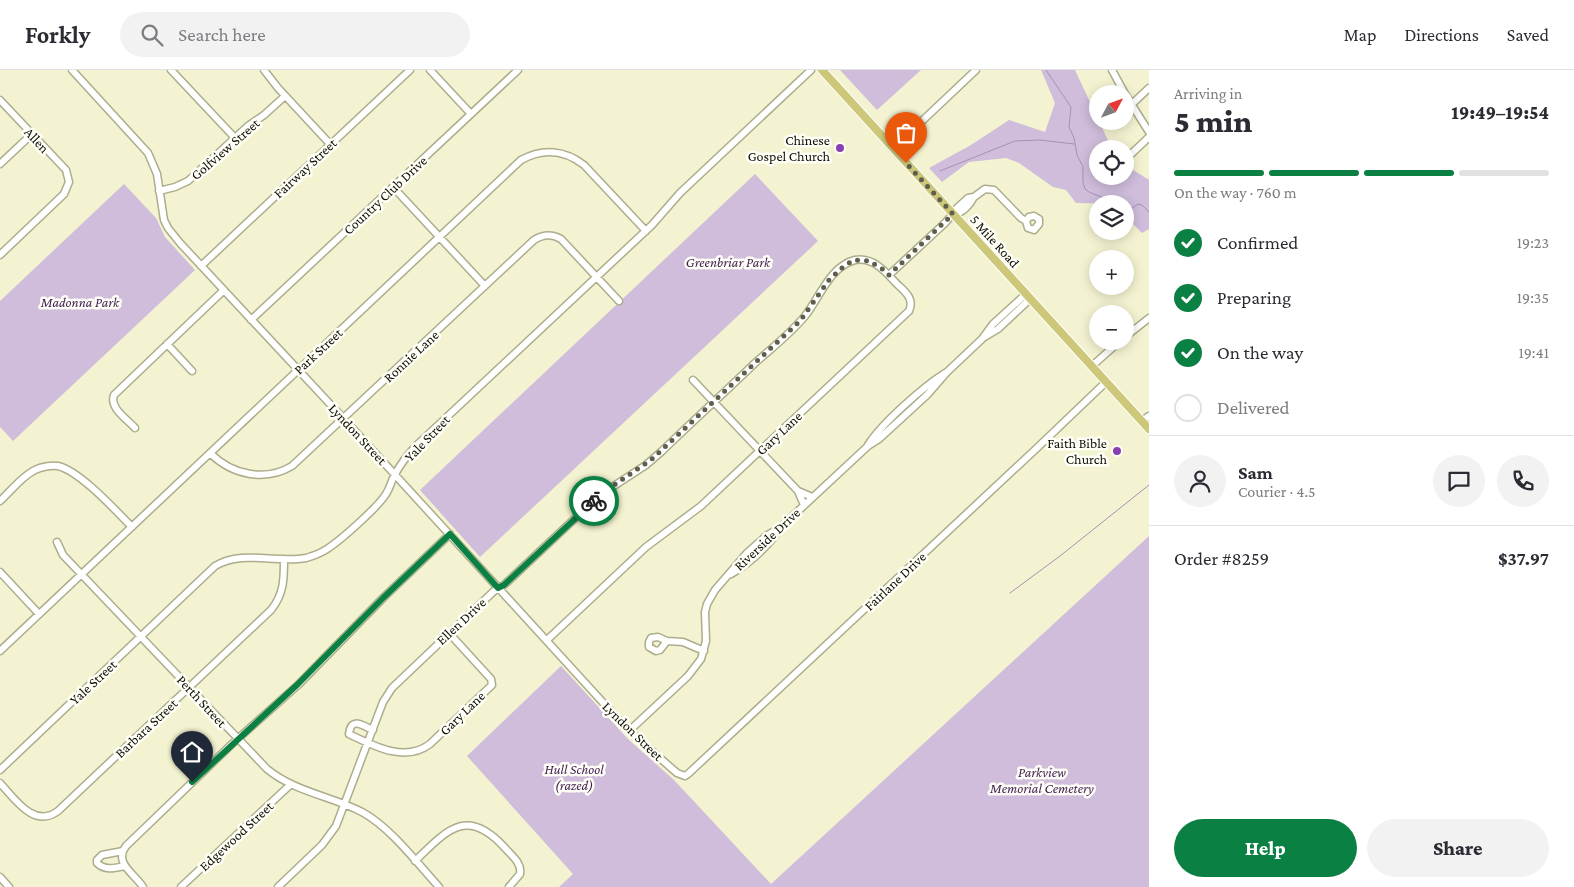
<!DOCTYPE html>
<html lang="en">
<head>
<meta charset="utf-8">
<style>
  :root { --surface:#fff; --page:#f2f2f3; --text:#2b2b33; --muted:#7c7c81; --line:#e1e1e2; --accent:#0b8043 }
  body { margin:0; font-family:"Crimson Pro",serif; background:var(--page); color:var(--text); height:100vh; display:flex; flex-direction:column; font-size:19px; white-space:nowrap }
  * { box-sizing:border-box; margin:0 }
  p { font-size:16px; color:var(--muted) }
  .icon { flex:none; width:28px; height:28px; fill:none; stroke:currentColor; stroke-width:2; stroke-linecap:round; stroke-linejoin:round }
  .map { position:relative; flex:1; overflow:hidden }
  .side { display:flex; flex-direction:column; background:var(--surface); width:425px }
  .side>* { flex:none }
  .needle { width:32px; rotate:49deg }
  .controls { position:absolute; left:1089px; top:15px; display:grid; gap:10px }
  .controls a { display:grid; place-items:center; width:45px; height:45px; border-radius:50%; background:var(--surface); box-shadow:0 2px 12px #0003; font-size:25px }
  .pin { position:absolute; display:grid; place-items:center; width:42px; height:42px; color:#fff; margin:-51px -21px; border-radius:50% 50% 50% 0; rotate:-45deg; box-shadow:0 0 5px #0007 }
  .pin .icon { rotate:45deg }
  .courier { position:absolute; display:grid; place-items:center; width:50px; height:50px; margin:-25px; border:4px solid #0b8043; border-radius:50%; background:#fff; color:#222; box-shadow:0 1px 6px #0007 }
  .overview em { font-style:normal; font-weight:800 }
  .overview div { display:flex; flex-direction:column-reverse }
  .overview { display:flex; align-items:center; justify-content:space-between; height:85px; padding:0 25px }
  h1 { font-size:32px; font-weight:800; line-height:38px }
  .bar { display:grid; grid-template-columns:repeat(4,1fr); gap:8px 5px; align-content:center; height:60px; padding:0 25px }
  .bar i { height:6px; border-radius:4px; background:var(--line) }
  .bar .on { background:var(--accent) }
  .bar p { grid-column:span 4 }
  .line { display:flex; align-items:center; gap:12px; padding:0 25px; border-top:1px solid var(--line) }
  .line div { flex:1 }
  .round { display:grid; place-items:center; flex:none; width:52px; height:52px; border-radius:26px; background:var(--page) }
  ol { padding:0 25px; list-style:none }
  li { display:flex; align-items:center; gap:15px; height:55px }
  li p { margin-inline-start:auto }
  li .icon { padding:5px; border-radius:50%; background:var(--accent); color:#fff; stroke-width:4 }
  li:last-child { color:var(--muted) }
  li i { width:28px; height:28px; border:2px solid var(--line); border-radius:50% }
  .cta { display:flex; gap:10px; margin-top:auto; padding:10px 25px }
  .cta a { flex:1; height:58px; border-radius:30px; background:var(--accent); color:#fff; font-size:20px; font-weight:800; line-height:58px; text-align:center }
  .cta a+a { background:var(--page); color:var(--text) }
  header { display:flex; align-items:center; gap:30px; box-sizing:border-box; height:70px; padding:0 25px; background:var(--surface); border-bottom:1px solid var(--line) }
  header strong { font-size:24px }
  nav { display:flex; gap:28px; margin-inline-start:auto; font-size:18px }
  .search { width:350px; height:45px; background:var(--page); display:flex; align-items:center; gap:12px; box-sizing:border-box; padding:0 18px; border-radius:28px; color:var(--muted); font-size:19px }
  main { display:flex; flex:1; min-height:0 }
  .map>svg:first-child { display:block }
  .green { fill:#cfbddb }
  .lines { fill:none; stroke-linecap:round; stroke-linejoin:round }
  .stream { stroke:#a78fb7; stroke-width:1 }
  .minor-casing { stroke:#adac8c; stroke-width:9 }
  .major-casing { stroke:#fff; stroke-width:10 }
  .minor { stroke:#fff; stroke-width:6 }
  .major { stroke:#cdc879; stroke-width:8 }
  .done { stroke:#5f5e4c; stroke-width:5; stroke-dasharray:0 9 }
  .route { stroke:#0b8043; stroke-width:6 }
  .poi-dot { fill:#883fb1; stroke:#fffff8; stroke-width:2 }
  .labels { text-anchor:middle; stroke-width:5; stroke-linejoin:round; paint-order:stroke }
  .street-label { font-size:14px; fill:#0f0e04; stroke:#fffff8 }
  .poi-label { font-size:14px; fill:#0f0e04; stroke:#fffff8; text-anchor:end }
  .park-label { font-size:14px; font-style:italic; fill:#3e1e51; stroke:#fffff8 }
</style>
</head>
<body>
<header>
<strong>Forkly</strong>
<div class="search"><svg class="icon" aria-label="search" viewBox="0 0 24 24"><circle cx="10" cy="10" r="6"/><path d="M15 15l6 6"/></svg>Search here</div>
<nav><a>Map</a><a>Directions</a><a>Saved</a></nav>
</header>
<main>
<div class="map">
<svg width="1149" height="817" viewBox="0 0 1149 817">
  <rect width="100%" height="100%" fill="#f4f3d1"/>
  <!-- green -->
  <path class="green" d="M840,0H921L877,40Z
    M1041,0H1075L1097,47L1098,51H1099L1112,79H1098V106H1125V93L1130,98L1149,110V159L1142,163L1133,154L1125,152V134L1076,133L1066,120L1053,117L1019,93L1006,88L969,92L942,112L929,98L971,75L1009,50L1045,62L1055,33Z
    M755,104L818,171L480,487L420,420Z
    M124,114L156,148L165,167L195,200L13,371L0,357V231Z
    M1149,466V817H559L573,804L467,686L561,596L628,669L674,710L771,814Z"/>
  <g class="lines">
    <!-- stream -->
    <path class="stream" d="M1046,0L1071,37L1069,57L1074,68L1077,85L1083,97V112L1085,119L1089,122L1106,129L1110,134
      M940,101L1015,71L1040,70L1074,74
      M1125,142H1127L1138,134L1142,135L1149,142
      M1010,523L1060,486L1149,415"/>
    <defs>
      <path id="minor" d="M72,0L148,83L157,104L164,150L168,158L180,173L344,349L629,661L677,703L685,706L688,704L1038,377L1106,312
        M171,0L235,68
        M264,0L278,18L330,74
        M430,0L471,44
        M1112,0L1125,24
        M1125,24L1149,62
        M0,30L66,100L69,112L64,124L0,185
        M1132,34L1149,18
        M921,52L976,0
        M891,75L914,54L921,52L918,58L895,80
        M1127,88L1149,67
        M0,94L32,64
        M393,117L485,216
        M159,121L175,117L188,111L248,56L264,45L285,26
        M953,144C962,144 970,135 974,127
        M201,196L410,0
        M889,205L945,153L953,144L955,140L968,128L974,127L985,119L994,120L1021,148L1026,151L1028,158L1034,160L1039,154V149L1034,146L1029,147L1026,151
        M251,250L518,0
        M1125,267L1149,248
        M983,268L998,259L1030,229
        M167,274L192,301
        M1092,296L1120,271
        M693,310L798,421
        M1142,351L1149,346
        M135,358C127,349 109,338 114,325L224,220
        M868,375C882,353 923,317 945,303
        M210,383C232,405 265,412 292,396L534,170C544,164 552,164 561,169L619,231
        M0,431C11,421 22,406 35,400C41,397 51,395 58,396C80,401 116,441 132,457
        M804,435L798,421L812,427
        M57,472L63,485L267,699C295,722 331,726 362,742C390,757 417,793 439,817
        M0,502L39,544
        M731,504C750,493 767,477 780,459
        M667,571L660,580L656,581L649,577V572L651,568L658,567L667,571L683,572L704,581
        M0,581L521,90C543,78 565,80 584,95L646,161
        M373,660C363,656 351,646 349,664C374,676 405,693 430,674L492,615L491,609L449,563
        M629,661L688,606L701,589L706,571L705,542L707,534L715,520L747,483L766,466L782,456L868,376L879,369L927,325L947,302L982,269L993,254L1026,224
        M0,700L215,496C243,479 275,494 306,488C313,486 321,483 327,479C341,470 378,437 386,424C390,418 391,412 394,406C400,395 408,384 417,375L652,155L680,123L811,0
        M0,713C15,729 34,759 58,741L271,540C284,524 284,509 284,489
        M123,781L102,785L97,790V793C105,801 115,798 125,796
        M415,791C447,760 467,736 505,778C512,786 522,793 520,804L509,817
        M0,807L9,817
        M143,817C135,804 113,793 126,776L232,674L299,614L383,528L450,464
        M181,817L290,715
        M278,817L322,775L336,756L383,632L392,618L494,521L504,515L600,425L646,395L661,382C692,352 724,323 755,293C772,278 791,263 805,246C819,229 830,196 855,190C873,187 885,201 896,213C904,221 915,228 909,241L701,436L646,477L547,570"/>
      <path id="major" d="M822,0L1149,359"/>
    </defs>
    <!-- minor casing -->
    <use href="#minor" class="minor-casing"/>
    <!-- major casing -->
    <use href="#major" class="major-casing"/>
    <!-- minor -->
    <use href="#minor" class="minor"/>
    <!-- major -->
    <use href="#major" class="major"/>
  </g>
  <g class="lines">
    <!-- done -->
    <path class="done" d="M594,431L608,419L651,390L800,251L829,210L844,196L854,190L869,191L884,200L889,205L953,144L906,93"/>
    <!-- route -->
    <path class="route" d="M192,712L298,614L383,528L450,464L498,518L504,515L594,431"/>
  </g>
  <!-- markers -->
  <g class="poi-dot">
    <circle cx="840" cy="78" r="5"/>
    <circle cx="1117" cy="381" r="5"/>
  </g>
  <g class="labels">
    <!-- street labels -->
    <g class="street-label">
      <text transform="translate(37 70) rotate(47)" y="5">Allen</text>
      <text transform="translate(225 79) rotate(-41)" y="5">Golfview Street</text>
      <text transform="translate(305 98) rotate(-43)" y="5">Fairway Street</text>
      <text transform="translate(385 125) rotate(-43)" y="5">Country Club Drive</text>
      <text transform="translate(995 171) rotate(48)" y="5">5 Mile Road</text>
      <text transform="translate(318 281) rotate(-43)" y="5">Park Street</text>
      <text transform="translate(411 286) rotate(-43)" y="5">Ronnie Lane</text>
      <text transform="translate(779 363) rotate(-43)" y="5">Gary Lane</text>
      <text transform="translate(358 364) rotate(47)" y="5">Lyndon Street</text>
      <text transform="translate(427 368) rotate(-46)" y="5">Yale Street</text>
      <text transform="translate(767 469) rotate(-43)" y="5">Riverside Drive</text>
      <text transform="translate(895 511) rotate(-43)" y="5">Fairlane Drive</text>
      <text transform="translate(461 551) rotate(-43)" y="5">Ellen Drive</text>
      <text transform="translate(93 612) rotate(-43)" y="5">Yale Street</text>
      <text transform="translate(202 631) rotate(47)" y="5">Perth Street</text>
      <text transform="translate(462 643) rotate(-44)" y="5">Gary Lane</text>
      <text transform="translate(146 658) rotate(-43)" y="5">Barbara Street</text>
      <text transform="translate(633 661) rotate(44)" y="5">Lyndon Street</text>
      <text transform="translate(236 766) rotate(-43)" y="5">Edgewood Street</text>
    </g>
    <!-- poi labels -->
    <g class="poi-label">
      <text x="830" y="75">Chinese<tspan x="830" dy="16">Gospel Church</tspan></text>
      <text x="1107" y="378">Faith Bible<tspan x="1107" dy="16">Church</tspan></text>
    </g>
    <!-- park labels -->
    <g class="park-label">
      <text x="728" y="197">Greenbriar Park</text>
      <text x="80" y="237">Madonna Park</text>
      <text x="574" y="704">Hull School<tspan x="574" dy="16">(razed)</tspan></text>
      <text x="1042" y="707">Parkview<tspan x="1042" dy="16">Memorial Cemetery</tspan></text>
    </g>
  </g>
</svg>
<div class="controls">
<a><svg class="needle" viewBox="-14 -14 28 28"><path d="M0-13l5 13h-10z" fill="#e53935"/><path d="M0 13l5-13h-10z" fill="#7c7c81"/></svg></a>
<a><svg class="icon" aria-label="locate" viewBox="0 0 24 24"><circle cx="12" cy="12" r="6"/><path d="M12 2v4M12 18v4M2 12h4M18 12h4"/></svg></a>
<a><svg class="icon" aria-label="layers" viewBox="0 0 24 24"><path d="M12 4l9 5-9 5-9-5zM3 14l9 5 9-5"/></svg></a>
<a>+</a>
<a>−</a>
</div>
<div class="pin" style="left:906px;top:93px;background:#ea580c"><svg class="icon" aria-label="bag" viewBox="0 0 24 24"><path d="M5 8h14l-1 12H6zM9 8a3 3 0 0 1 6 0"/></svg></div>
<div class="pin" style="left:192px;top:712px;background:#1f2937"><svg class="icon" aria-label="home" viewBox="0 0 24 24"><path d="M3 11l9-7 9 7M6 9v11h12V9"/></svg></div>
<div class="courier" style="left:594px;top:431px"><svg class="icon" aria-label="bike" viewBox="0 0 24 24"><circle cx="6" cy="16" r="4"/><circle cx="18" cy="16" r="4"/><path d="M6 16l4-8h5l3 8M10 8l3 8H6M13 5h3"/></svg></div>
</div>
<section class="side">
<div class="overview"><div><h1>5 min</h1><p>Arriving in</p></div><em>19:49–19:54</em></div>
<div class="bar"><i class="on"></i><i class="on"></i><i class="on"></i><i></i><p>On the way · 760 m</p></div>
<ol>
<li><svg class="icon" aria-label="check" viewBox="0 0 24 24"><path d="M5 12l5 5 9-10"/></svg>Confirmed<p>19:23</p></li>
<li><svg class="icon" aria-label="check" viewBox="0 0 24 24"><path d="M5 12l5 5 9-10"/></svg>Preparing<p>19:35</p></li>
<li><svg class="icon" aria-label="check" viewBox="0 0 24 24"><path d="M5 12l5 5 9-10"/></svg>On the way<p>19:41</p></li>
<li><i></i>Delivered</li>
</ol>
<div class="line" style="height:90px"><a class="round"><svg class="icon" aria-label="person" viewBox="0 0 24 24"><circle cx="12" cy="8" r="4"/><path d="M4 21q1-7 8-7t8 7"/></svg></a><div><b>Sam</b><p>Courier · 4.5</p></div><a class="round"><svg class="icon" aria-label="chat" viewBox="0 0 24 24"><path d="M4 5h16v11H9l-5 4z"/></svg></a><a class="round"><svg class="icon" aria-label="phone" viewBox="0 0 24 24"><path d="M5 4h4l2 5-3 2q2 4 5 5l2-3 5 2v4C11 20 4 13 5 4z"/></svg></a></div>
<div class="line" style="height:65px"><div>Order #8259</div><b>$37.97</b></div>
<div class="cta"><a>Help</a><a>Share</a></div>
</section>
</main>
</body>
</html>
